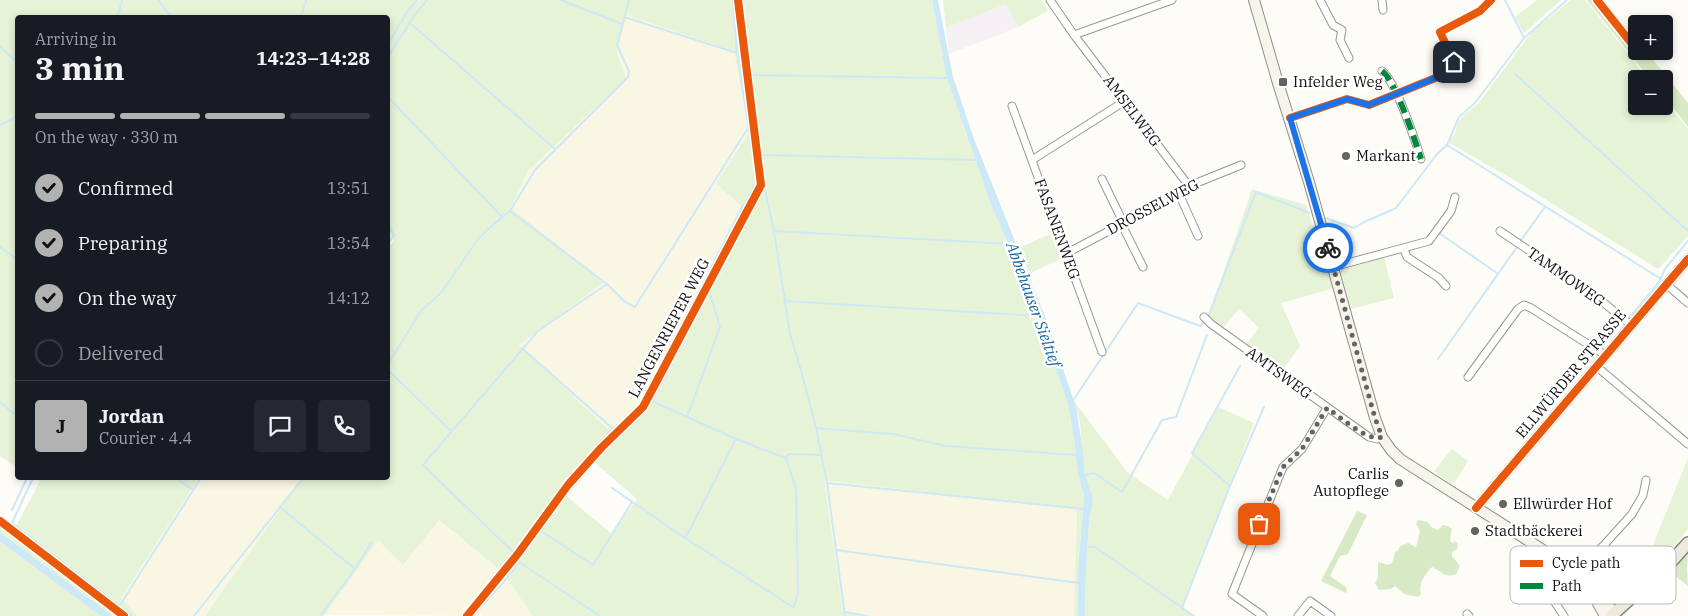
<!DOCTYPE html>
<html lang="en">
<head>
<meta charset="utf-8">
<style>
  :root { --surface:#171b24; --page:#242831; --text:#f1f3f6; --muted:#9ea1a6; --line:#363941; --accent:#b2b2b3 }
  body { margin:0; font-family:"IBM Plex Serif",serif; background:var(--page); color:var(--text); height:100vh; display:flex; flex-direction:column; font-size:19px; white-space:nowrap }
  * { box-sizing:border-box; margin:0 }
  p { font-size:16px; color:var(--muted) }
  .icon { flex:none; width:28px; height:28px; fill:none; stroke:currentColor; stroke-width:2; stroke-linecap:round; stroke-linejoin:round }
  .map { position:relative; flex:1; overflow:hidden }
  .sheet { position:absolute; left:15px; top:15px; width:375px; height:465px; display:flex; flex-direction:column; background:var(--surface); border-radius:5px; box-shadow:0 2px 8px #0003 }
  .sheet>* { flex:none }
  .fabs { position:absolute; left:1628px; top:15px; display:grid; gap:10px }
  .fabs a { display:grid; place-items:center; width:45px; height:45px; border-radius:5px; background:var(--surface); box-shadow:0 2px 8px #0003; font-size:25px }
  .pin { position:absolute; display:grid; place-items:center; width:42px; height:42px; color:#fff; margin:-21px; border-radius:10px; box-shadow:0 2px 8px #0006 }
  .courier { position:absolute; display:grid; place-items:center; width:50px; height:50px; margin:-25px; border:4px solid #1a73e8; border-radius:50%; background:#fff; color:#222; box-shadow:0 1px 6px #0007 }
  .head em { font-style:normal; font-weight:700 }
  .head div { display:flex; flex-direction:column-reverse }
  .head { display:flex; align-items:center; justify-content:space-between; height:85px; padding:0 20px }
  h1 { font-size:32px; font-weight:700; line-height:38px }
  .bar { display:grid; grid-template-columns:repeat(4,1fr); gap:8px 5px; align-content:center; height:60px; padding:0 20px }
  .bar i { height:6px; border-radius:4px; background:var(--line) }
  .bar .current { background:var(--accent) }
  .bar p { grid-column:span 4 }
  .line { display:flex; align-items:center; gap:12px; padding:0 20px; border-top:1px solid var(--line) }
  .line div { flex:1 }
  .round { display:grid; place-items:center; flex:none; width:52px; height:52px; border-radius:5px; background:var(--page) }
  ol { padding:0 20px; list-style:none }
  li { display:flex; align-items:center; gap:15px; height:55px }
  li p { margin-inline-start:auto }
  li .icon { padding:5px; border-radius:50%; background:var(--accent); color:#111; stroke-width:4 }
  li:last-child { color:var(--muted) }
  li i { width:28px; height:28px; border:2px solid var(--line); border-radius:50% }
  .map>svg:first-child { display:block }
  .industrial { fill:#f5f0f3 }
  .farmland { fill:#f9f7e4 }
  .green { fill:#e7f3d7; fill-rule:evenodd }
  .forest { fill:#d8eac5 }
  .water { fill:#cde8f7 }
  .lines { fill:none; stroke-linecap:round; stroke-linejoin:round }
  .stream { stroke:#cde8f7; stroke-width:2 }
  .canal { stroke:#cde8f7; stroke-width:7 }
  .minor-casing { stroke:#979795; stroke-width:9 }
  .tertiary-casing { stroke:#979795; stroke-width:11 }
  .secondary-casing { stroke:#8e8d8b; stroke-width:12 }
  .primary-casing { stroke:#858482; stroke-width:14 }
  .minor { stroke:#fffffe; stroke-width:7 }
  .tertiary { stroke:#fffffe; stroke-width:9 }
  .secondary { stroke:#f6f4eb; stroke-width:10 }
  .primary { stroke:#ede9dc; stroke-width:11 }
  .quiet { stroke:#00873e; stroke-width:6; stroke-dasharray:12 6; stroke-linecap:butt }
  .cycleway-casing { stroke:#fff; stroke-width:11 }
  .cycleway { stroke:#e8590c; stroke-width:8 }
  .done { stroke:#646362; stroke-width:5; stroke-dasharray:0 9 }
  .route { stroke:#1a73e8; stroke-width:6 }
  .poi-dot { fill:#646362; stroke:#fff; stroke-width:2 }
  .labels { text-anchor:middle; stroke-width:5; stroke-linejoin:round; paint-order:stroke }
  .poi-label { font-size:15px; fill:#111; stroke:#fff; text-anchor:start }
  .street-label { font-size:15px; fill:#111; stroke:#fff }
  .water-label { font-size:16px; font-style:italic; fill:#1768a6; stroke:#fff }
  .key { fill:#fff; stroke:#b8b8b8; stroke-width:1 }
  .key-label { font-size:14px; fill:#111 }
</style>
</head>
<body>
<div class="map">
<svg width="1688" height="616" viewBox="0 0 1688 616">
  <rect width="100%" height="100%" fill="#fdfcf7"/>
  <!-- industrial -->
  <path class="industrial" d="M1006,4L1018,27L949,54L946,28Z"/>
  <!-- farmland -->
  <path class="farmland" d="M627,15L734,51L750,131L716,184L747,211L651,399L611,433L519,345L604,282L511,208L528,171L626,78L617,53Z
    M199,478H302L205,616H138L121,599Z
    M824,480L1077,510L1074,616H866L843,612Z
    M438,520L501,571L533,616L323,615L378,539Z"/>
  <!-- green -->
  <path class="green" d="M0,0H932L946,75L991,205L1024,278L1068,404L1074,438L1078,474L1084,496L1078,571V616H1074L1077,510L824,480L843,612L866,616H533L501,571L439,520L403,565L378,540L324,616H205L302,478H388V248L394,241L388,230V18H18L17,467L0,456ZM627,15L734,51L750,131L716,184L747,211L651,399L611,432L519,345L604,282L511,208L528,171L626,78L617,53ZM594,462L637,499L612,534L565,495Z
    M943,0H1042L1048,11L1018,27L1006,4L946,28Z
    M1537,0H1561L1524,33L1515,17Z
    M1571,0H1585L1589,4L1648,79H1636V106H1664V99L1688,129V236L1658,269L1524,186L1448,142L1455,134L1458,122L1465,114L1477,105L1532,32Z
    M1252,189L1306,205L1334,288L1281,303L1300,346L1280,373L1243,348L1259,328L1239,309L1222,329L1208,317Z
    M1050,234L1061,259L1028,274L1021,247Z
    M1384,257L1394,298L1351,309L1340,268Z
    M1073,400L1128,473L1168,500L1218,407L1254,423L1182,607L1195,616H1085L1086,568L1089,522L1093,499L1084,470L1080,423L1076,407Z
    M1452,449L1468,461L1453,485L1434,471Z
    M1688,458V529L1668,554L1653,545Z
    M34,478H199L121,598L138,616H0V519L14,530L40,481Z"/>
  <!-- forest -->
  <path class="forest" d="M1587,0H1604L1636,39V51H1646L1688,103V127L1664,96V79H1650Z
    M1357,511L1367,515L1348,554L1340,556L1330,576L1347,588L1346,593L1321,581Z
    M1418,520L1428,522L1431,527L1438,530L1443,525L1448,526L1452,529L1450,541L1453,543L1455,541L1458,544L1457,549L1452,552V556L1460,566L1456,574C1445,579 1442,571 1432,567C1425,574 1418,584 1421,594L1418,597L1404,594L1395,586L1391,589L1379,590L1375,583L1378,577V562L1388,565L1392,563L1395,552L1398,551L1400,546L1408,543L1416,547L1420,531L1416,524Z
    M1688,550L1687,568L1688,586L1669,571Z"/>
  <!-- water -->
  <path class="water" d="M932,0H938L953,77L974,139L1045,316L1076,407L1083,451L1084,470L1093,499L1089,522L1086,568L1085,616H1078V571L1084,496L1078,474L1074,438L1068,404L1024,278L991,205L946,75Z"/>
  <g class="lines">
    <!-- stream -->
    <path class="stream" d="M158,0L172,18
      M561,0L622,24
      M1505,0L1524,38
      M624,17L737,53
      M115,18L119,12L122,0
      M301,18L306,0
      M410,23L555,149
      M388,44L407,12L417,0
      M0,47L18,63
      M388,57L414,16L427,0
      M1515,74L1688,231
      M750,75L948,78
      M388,97L502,217
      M0,125L18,116
      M1447,145L1661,279
      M760,149L761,161
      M761,155L978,160
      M764,186L774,231L790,334L802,374L816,428L827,483L845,616
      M510,211L607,284L625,302L635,307L748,128
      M1326,218L1354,228L1362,223L1396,208L1437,154L1447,145L1459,117L1475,103L1524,38L1567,0
      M388,224L394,235L388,244
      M774,231L1011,244
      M1439,233L1497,273
      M1521,240L1545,207
      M0,247L18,260
      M784,301L1039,316
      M1208,317L1256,192L1308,212
      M1630,317L1659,282L1665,269L1688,241
      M522,348L612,428
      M1438,359L1517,247
      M388,364L421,311L441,293L478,239L488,229L510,211L535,170L628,77L629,71L617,45L629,0
      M388,370L451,431
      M658,372L740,211L757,182L737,53L733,0
      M652,401L736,439L786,458L789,454L821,455
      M0,402L18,417
      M1072,402L1138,303L1200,326L1205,321
      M635,410L645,396
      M687,417L720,327L709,290L764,188
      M816,428L893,434L946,446L1076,455
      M1085,475L1094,473L1122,492L1162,420L1176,417L1207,335
      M33,478L12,523L132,616
      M176,478L192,489
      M827,483L1085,509
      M1230,486L1192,453L1240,366
      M612,488L685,538L793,607L796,601L798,592L796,489L786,458
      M281,508L355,569
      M12,510L27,478
      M541,531L593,565L632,502
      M686,537L736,439
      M1085,547H1095L1194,616
      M836,550L1079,583
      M513,552L423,465L538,331L607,284
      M524,554L563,499L598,458L643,415L652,401L691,326
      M499,572L568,479L612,429L626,419
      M120,605L201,478
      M1182,608L1230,486L1264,407
      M845,612L867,616
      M194,616L303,478
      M320,616L355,569L371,543
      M463,616L474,603
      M473,616L502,584L519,562L600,616"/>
    <!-- canal -->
    <path class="canal" d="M0,537L107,616"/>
    <defs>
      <path id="minor" d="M1050,0L1074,35L1189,186
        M1320,0L1333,25L1342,30L1340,40L1349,58
        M1382,0L1383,10
        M1074,35L1172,0
        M1382,71C1396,82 1415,140 1421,159
        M1012,106L1102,352
        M1290,118L1347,99L1369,105L1450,72L1454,62L1440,32L1480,11L1491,0
        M1032,160L1125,101
        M1102,179L1123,222
        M1179,194L1198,236
        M1121,223L1143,267
        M1500,231L1588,290L1631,325
        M1404,249L1407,257L1439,278L1446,286
        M1067,253L1179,194L1189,186L1241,165
        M1333,267L1429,241L1451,211L1455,197
        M1666,284L1688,303
        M1204,317L1211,324L1369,437L1377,439L1382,437
        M1596,366L1688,444
        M1468,377L1518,309L1524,305L1531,308L1605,355
        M0,521L124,616
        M1467,614L1469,616
        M467,616L517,555L568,485L601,448L643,407L761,185L738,0
        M1263,616L1232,594L1283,467L1302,449L1327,408
        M1298,616L1310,601L1331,616
        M1564,616L1554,601L1572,575L1604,545L1632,514L1643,495L1646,480"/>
      <path id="tertiary" d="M1476,508L1688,259"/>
      <path id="secondary" d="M1254,0L1278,83L1309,182L1375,418L1382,437L1391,450L1400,459L1565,564L1615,613
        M1593,594L1605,616"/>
      <path id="primary" d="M1611,616L1670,563L1688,543"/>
    </defs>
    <!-- minor casing -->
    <use href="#minor" class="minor-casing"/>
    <!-- tertiary casing -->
    <use href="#tertiary" class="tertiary-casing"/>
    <!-- secondary casing -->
    <use href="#secondary" class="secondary-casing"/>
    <!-- primary casing -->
    <use href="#primary" class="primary-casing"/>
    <!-- minor -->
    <use href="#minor" class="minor"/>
    <!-- tertiary -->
    <use href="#tertiary" class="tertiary"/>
    <!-- secondary -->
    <use href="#secondary" class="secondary"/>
    <!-- primary -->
    <use href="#primary" class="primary"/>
    <!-- quiet -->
    <path class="quiet" d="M1382,71C1396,82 1415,140 1421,159"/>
    <defs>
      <path id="cycleway" d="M1597,0L1636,49
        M1290,118L1347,99L1369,105L1450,72L1454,62L1440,32L1480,11L1491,0
        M1476,508L1688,259
        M0,521L124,616
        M467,616L517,555L568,485L601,448L643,407L761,185L738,0"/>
    </defs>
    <!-- cycleway casing -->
    <use href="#cycleway" class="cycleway-casing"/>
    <!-- cycleway -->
    <use href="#cycleway" class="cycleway"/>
  </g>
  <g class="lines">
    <!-- done -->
    <path class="done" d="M1259,524L1283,467L1302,449L1327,408C1339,416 1369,443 1382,437L1375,418L1328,248"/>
    <!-- route -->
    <path class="route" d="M1328,248L1290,118L1347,99L1369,105L1450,72L1454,62"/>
  </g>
  <!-- markers -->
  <g class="poi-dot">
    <rect x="1278" y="77" width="10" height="10" rx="2.5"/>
    <circle cx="1346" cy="156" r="5"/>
    <circle cx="1399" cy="483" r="5"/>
    <circle cx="1503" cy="504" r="5"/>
    <circle cx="1475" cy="531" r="5"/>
  </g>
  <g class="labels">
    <!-- poi labels -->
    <g class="poi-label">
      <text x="1293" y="87">Infelder Weg</text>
      <text x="1356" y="161">Markant</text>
      <text x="1389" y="479" text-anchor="end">Carlis<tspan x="1389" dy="17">Autopflege</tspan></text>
      <text x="1513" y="509">Ellwürder Hof</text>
      <text x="1485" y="536">Stadtbäckerei</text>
    </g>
    <!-- street labels -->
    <g class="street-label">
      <text transform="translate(1132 111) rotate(53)" y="5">AMSELWEG</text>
      <text transform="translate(1153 207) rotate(-28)" y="5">DROSSELWEG</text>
      <text transform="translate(1057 229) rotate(70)" y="5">FASANENWEG</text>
      <text transform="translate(1566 277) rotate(35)" y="5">TAMMOWEG</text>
      <text transform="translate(669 328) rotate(-62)" y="5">LANGENRIEPER WEG</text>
      <text transform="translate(1279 373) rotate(36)" y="5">AMTSWEG</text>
      <text transform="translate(1571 374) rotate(-50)" y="5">ELLWÜRDER STRASSE</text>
    </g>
    <!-- water labels -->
    <g class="water-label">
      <text transform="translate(1034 304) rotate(70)" y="6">Abbehauser Sieltief</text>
    </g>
  </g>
  <!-- legend -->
  <rect x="1510" y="546" width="166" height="58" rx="8" class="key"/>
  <rect x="1520" y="560" width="23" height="7" fill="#e8590c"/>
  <rect x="1520" y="583" width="23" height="6" fill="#00873e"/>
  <g class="key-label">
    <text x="1552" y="568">Cycle path</text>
    <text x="1552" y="591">Path</text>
  </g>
</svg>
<div class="fabs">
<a>+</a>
<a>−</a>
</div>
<div class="pin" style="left:1259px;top:524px;background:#ea580c"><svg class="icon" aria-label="bag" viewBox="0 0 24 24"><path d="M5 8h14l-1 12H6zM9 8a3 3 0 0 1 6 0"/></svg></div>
<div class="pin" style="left:1454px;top:62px;background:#1f2937"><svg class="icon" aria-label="home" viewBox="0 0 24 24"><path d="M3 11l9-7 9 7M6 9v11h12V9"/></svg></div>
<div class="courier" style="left:1328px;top:248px"><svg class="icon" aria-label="bike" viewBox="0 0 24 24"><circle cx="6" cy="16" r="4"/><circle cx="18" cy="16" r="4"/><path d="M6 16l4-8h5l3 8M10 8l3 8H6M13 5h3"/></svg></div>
<section class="sheet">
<div class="head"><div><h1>3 min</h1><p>Arriving in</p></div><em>14:23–14:28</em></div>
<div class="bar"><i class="current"></i><i class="current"></i><i class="current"></i><i></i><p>On the way · 330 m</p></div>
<ol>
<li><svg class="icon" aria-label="check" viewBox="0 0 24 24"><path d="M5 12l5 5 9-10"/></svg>Confirmed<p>13:51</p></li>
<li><svg class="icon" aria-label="check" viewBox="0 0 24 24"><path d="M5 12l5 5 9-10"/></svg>Preparing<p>13:54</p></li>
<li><svg class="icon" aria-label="check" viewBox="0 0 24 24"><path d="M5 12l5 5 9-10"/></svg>On the way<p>14:12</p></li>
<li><i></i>Delivered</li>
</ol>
<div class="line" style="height:90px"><b class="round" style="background:var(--accent);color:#111">J</b><div><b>Jordan</b><p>Courier · 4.4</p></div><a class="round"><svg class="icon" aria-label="chat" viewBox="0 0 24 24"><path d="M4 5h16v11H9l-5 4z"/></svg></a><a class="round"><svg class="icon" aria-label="phone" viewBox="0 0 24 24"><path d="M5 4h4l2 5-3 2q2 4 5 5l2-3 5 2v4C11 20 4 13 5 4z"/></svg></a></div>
</section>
</div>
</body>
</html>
